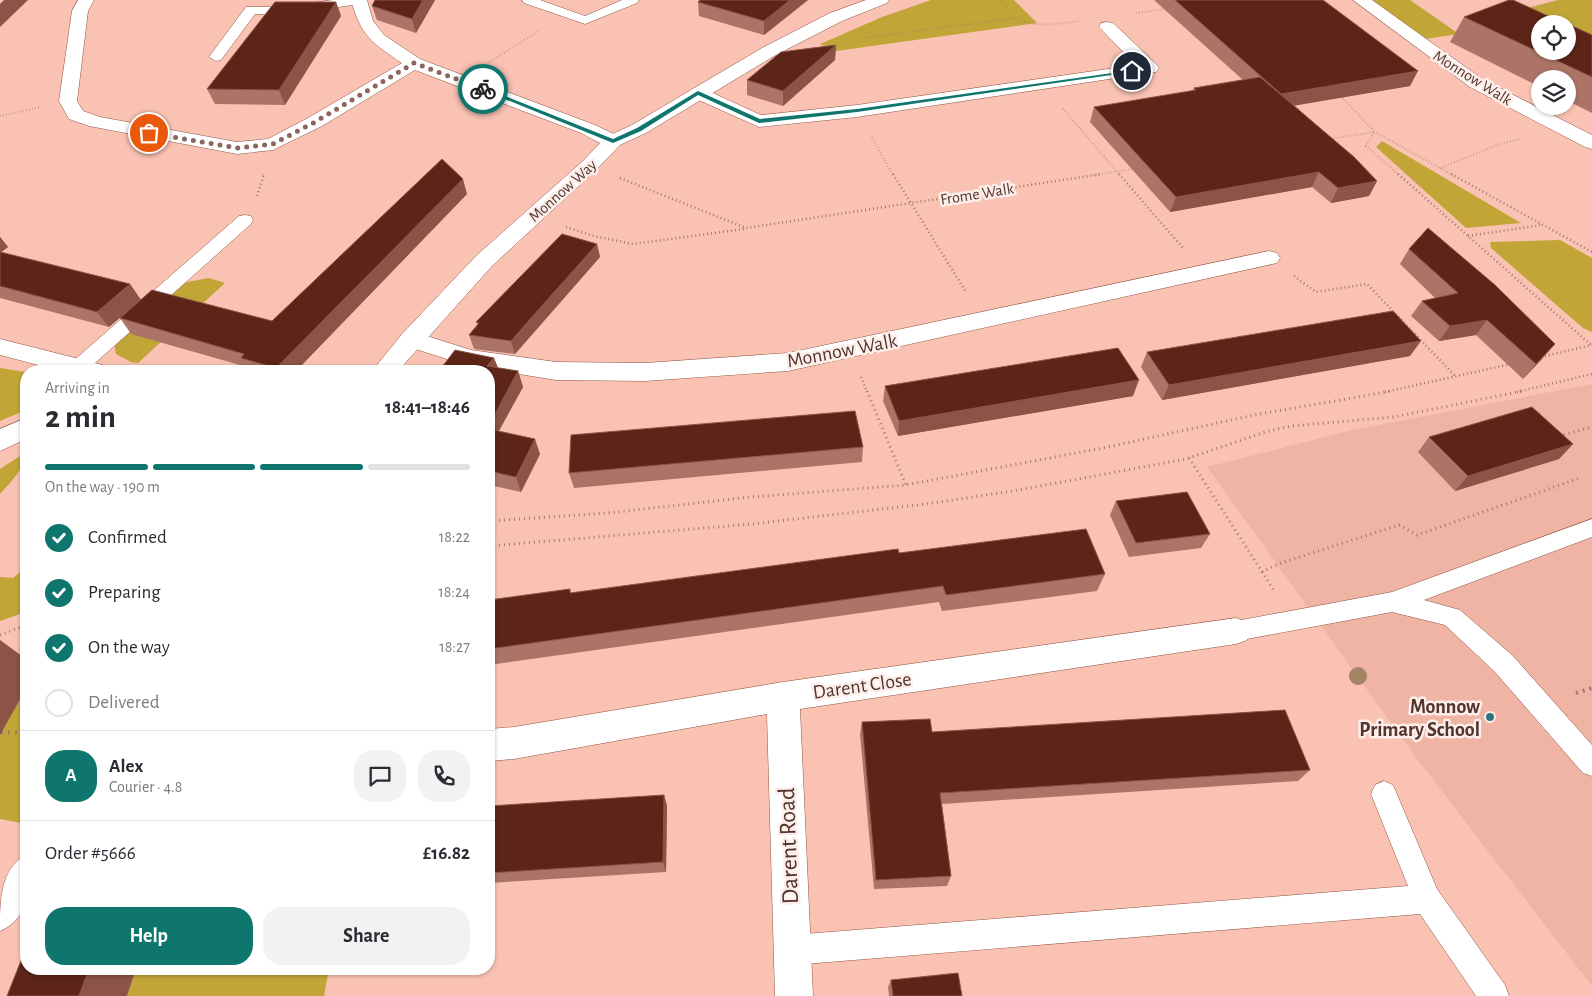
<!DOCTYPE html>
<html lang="en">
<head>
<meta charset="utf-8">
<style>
  :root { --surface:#fff; --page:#f2f2f3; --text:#2b2b33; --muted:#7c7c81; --line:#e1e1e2; --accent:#0f766e }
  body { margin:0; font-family:"Alegreya Sans",sans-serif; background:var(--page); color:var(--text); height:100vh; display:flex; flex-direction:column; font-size:19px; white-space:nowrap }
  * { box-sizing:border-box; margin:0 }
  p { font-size:16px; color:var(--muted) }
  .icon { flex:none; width:28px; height:28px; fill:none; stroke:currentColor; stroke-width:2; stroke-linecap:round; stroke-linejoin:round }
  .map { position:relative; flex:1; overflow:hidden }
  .details { position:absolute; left:20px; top:365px; width:475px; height:610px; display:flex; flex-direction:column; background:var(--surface); border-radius:20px; box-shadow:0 1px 4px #0004 }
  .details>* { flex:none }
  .controls { position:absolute; left:1531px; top:15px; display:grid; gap:10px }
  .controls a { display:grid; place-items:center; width:45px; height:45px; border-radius:50%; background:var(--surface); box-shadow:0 1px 4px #0004; font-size:25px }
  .pin { position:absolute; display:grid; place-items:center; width:42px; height:42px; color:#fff; margin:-21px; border:2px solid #fff; border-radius:50%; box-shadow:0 1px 5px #0007 }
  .courier { position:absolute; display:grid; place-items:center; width:50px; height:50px; margin:-25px; border:4px solid #0f766e; border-radius:50%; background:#fff; color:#222; box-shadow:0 1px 6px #0007 }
  .summary em { font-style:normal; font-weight:700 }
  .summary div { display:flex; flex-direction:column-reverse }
  .summary { display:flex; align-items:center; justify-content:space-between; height:85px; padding:0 25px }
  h1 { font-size:32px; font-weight:700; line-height:38px }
  .bar { display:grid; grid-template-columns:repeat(4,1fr); gap:8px 5px; align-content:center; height:60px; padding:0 25px }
  .bar i { height:6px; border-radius:4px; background:var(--line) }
  .bar .selected { background:var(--accent) }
  .bar p { grid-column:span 4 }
  .line { display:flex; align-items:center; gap:12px; padding:0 25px; border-top:1px solid var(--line) }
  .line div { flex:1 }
  .round { display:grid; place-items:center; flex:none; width:52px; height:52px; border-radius:20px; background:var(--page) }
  ol { padding:0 25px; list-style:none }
  li { display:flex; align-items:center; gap:15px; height:55px }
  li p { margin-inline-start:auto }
  li .icon { padding:5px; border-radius:50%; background:var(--accent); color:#fff; stroke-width:4 }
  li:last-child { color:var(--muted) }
  li i { width:28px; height:28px; border:2px solid var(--line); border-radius:50% }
  .cta { display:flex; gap:10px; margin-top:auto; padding:10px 25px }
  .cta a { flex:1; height:58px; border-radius:20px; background:var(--accent); color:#fff; font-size:20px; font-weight:700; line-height:58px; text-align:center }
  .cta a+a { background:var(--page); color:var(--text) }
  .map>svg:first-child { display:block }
  .built { fill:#efb4a3 }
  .green { fill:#c1a637 }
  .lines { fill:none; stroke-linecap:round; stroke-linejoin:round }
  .service-casing { stroke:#905444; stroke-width:1 }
  .minor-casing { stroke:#905444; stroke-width:1 }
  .tertiary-casing { stroke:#905444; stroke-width:1 }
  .path-far3 { stroke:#a2786d; stroke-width:2; stroke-dasharray:0.5 2.5; stroke-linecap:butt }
  .path-far2 { stroke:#a2786d; stroke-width:2.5; stroke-dasharray:1 3; stroke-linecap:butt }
  .path-far1 { stroke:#a2786d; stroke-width:3; stroke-dasharray:1 4; stroke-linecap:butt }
  .path { stroke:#a2786d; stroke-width:4; stroke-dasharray:2 5; stroke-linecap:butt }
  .service { fill:#fff; fill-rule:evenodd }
  .minor { fill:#fff; fill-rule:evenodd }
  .tertiary { fill:#fff; fill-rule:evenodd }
  .tree { fill:#a48465 }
  .wall { fill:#ab7466 }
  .shaded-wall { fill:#8b5446 }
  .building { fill:#5c2518; stroke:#8b5446 }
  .route { fill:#0f766e }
  .done { stroke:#8c665c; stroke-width:5; stroke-dasharray:0 9 }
  .poi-dot { fill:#307484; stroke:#fdeeea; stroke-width:2 }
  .labels { text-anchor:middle; stroke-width:5; stroke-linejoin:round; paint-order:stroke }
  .far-street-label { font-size:16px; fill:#50342d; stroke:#fdeeea }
  .street-label { font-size:20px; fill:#50342d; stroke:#fdeeea }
  .poi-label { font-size:20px; font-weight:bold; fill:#50342d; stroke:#fdeeea; text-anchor:end }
  .near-street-label { font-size:24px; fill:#50342d; stroke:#fdeeea }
</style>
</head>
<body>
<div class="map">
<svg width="1592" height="996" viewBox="0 0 1592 996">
  <rect width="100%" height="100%" fill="#fac2b3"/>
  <!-- built -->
  <path class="built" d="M1592,384V986L1417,759L1207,467L1352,430Z"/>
  <!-- green -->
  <path class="green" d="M931,0H1014L1037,23L836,51L820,44L882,17Z
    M1372,0H1410L1459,34L1425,39Z
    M1559,0H1592V53L1568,42V24H1540L1506,14Z
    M1382,141L1521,223L1466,228L1376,147Z
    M1560,240L1592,258V332L1583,328L1491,248L1490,242Z
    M209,278L225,283L138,363L131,362L116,354L114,343L163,297L187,282Z
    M0,368L26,372V410L0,421Z
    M26,452C26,467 10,483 0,494V469Z
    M26,567V612L0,621V577L13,578Z
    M26,689V815L21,823L0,819V734Z
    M136,969H329L324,996H127Z"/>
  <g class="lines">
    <defs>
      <path id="service" d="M333,0H365L359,4L284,15L255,14L221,60L216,61L209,57L246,7H284Z
        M522,0H540L585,16L622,0H639L637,3L585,24L524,3Z
        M245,215L251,216L253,220L251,224L86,371H72L70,367L72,362L239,216Z
        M1592,519V537L1424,600L1460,610L1513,656L1592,745V776L1583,773L1495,672L1445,625L1392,612L1236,641L1228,638L1224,631L1228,624L1236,621L1392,592Z
        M1384,781L1393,785L1437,889L1505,985L1509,996H1476L1420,914L792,965L782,960L777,950L782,940L792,935L1408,886L1371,794L1375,785Z"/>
      <path id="minor" d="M78,0H94L88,11L77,101L83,111L100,117L237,142L268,139L308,118L402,63C372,43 361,36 351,0H367L373,21L384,35L420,59L595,125L620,137L623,141L620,145C606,149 593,139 581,133L415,70L322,126L273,150L237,154L89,126L69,119L59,101L72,11Z
        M1353,0H1372L1482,79L1592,135V149L1585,147L1470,87Z
        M1107,22L1113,23L1156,64L1159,68L1156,72L857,117L759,127L692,97L689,93L692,89L698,87L704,89L761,115L857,105L1136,65L1099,27L1101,23Z
        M1269,251L1277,253L1280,258L1277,263L788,371L645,381L556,380L469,366L403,345L399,339L403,333L411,331L471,350L556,362L645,363L788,353Z
        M0,339L103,365L106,371H61L0,355Z
        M26,418V439L0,451V429Z
        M1236,618L1247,622L1251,631L1247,640L1236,644L800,709L813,996H775L767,714L514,759L489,761V729L514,727L783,682Z"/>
      <path id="tertiary" d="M866,0H889L887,3L842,21L774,56L646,133L620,145L597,169L492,266L398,371H372L403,333L476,256L583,161L606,137L632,125L762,48L830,13Z
        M26,855C28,885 32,918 0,931C0,901 0,869 26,855Z"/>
    </defs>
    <!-- service casing -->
    <use href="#service" class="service-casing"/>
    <!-- minor casing -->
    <use href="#minor" class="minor-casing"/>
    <!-- tertiary casing -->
    <use href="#tertiary" class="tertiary-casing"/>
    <!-- path-far3 -->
    <path class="path-far3" d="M1000,0C1005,6 1009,14 1016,18C1034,29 1061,23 1080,21
      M1528,8L1559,0
      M1136,13L1167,9
      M862,38L1016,18
      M489,62L539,31
      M1341,96L1375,132L1453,175
      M1063,109L1120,175
      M0,116L41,107
      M1374,133L1366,146L1399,175
      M872,137L893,175
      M1328,139L1375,132
      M1440,168L1503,143L1521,139
      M263,175L264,173
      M1093,175L1134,169"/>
    <!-- path-far2 -->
    <path class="path-far2" d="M893,174L966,292
      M1119,174L1183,248
      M1398,174L1591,345
      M1451,174L1592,252
      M620,178L746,228L1102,174
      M257,196L264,174
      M566,227L594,236L633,244L744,229
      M1468,236L1541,225
      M1294,276L1316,292L1367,284L1456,377
      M1541,357L1592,345
      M861,377L867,392
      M1385,392L1511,364
      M1517,392L1592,374"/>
    <!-- path-far1 -->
    <path class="path-far1" d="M867,391L906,485
      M1559,436L1592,427
      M1189,458L1275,592
      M489,521L608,513L750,497L906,485L1108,447L1254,415L1392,391
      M489,546L752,524L926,504L1013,491L1186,459L1265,432L1291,426L1394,417L1522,391
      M1262,572L1278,564L1399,525L1417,535L1580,478
      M0,635L26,625"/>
    <!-- path -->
    <path class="path" d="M1576,693L1592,688
      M1,732L26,733"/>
    <!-- service -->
    <use href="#service" class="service"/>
    <!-- minor -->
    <use href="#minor" class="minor"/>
    <!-- tertiary -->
    <use href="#tertiary" class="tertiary"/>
  </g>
  <!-- trees -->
  <circle class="tree" cx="1358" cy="676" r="9"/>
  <!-- wall -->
  <path class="wall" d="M375,0H435L416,33L377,20L372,6Z
    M808,0L764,35L699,16L698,2Z
    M1154,0H1323L1410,86L1294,105L1377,181L1369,196L1331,203L1312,187L1170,212L1090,122L1094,107L1192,91L1194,88L1243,80Z
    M336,2L341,16L285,105L215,104L207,89Z
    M1464,17L1592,35V113L1568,101V79H1540V87L1450,42Z
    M836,45L835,60L783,106L747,95V80Z
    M467,194L296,371H249L247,367L131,334L120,318L272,321Z
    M0,237L8,247L1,252L130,284L141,300L109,327L0,298Z
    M597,244L600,257L543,322L515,354L474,349L469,335L478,325L476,322Z
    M1409,249L1542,359L1523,379L1476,335L1439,341L1411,316L1422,301L1435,298L1400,264Z
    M1147,352L1410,356L1162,400L1141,367Z
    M494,358L498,368L518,371L523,387L499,431L540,454L521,492L489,485V371Z
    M885,386L1133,396L898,436L883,401Z
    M1429,437L1573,444L1559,459L1455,491L1418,452Z
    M863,447L862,462L574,488L569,473Z
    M1116,501L1210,534L1201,548L1129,557L1110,515Z
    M899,553L1105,574L1097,591L942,611L939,602L489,665V600L570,589L571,593Z
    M862,722L932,732L1310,770L1298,781L942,804L951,876L947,886L874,889L860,734Z
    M664,795L667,806L666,872L489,883V806Z
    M891,980L962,996H889L888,987Z"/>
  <!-- shaded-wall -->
  <path class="shaded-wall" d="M4,0H28L0,27V4Z
    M423,0H435L416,33L412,19Z
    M790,0H808L764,35V21Z
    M336,2L341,16L285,105L279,90Z
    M836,45L835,60L783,106V91Z
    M1418,71L1410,86L1275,109L1281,94Z
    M1319,172L1312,187L1170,212L1176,197Z
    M463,179L467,194L296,371H278L276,368Z
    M1377,181L1369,196L1331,203L1338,188Z
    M0,237L8,247L0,253Z
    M597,244L600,257L543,322L515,354L511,341L539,309Z
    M130,284L141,300L109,327L97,312Z
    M1487,320L1476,335L1439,341L1450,326Z
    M1421,341L1410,356L1162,400L1169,385Z
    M1555,344L1542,359L1523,379L1536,364Z
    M494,358L500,373L487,366Z
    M518,371L523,387L492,443L489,434V425Z
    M1139,380L1133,396L898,436L899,421Z
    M535,439L540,454L521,492L516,477Z
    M1573,444L1559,459L1455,491L1468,476Z
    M0,640L26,659V689L0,735Z
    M664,795L667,806L666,872L663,862Z
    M89,969H136L127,996H79Z"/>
  <!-- building -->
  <path class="building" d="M375,0H423L412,19L372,6Z
    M700,0H790L764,21L698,2Z
    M1175,0H1323L1418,71L1281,94Z
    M1509,0H1513L1566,24H1540V51H1568V24L1592,35V77L1464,17Z
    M275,2H336L279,90L207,89Z
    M836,45L783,91L747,80L781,52Z
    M1260,77L1354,157L1377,181L1338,188L1319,172L1176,197L1094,107L1196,90L1194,88Z
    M442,159L463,179L276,368L241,358L244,354L120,318L152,290L272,321Z
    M1428,228L1495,285L1555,344L1536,364L1487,320L1450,326L1422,301L1458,293L1409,249Z
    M562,234L597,244L539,309L511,341L469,335L479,323L476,322Z
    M0,252L130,284L97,312L0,286Z
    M1393,311L1421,341L1169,385L1147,352Z
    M1118,348L1139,380L899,421L885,386Z
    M455,350L494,358L487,366L518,371L489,425V371H439Z
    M1532,407L1573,444L1468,476L1429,437Z
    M855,411L863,447L569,473L571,435Z
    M489,429L535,439L516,477L489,471Z
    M1187,492L1210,534L1136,543L1116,501Z
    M1086,529L1105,574L946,595L943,586L489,649V600L570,589V593L898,549L899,553Z
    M1285,710L1310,770L940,793L951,876L876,880L862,722L930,719L932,732Z
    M664,795L663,862L489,873V806Z
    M26,948V969H89L79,996H7Z
    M958,973L962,996H893L891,980Z"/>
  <!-- route -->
  <path class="route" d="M1134,70L1132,72L857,112L759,123L698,95L641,131L613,143L480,89L485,88L613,139L637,128L698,91L760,119L857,109Z"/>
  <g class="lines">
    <!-- done -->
    <path class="done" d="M149,133L237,148L273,144L315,122L414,63L483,89"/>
  </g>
  <!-- markers -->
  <circle class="poi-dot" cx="1490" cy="717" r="5"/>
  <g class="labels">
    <!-- far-street labels -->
    <g class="far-street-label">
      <text transform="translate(1473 77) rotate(32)" y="6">Monnow Walk</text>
      <text transform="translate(562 190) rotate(-42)" y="6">Monnow Way</text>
      <text transform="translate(977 193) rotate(-9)" y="6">Frome Walk</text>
    </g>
    <!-- street labels -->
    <g class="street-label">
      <text transform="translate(842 350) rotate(-11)" y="7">Monnow Walk</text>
      <text transform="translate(862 685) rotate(-8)" y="7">Darent Close</text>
    </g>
    <!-- poi labels -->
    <g class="poi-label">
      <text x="1480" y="713">Monnow<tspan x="1480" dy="23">Primary School</tspan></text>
    </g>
    <!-- near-street labels -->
    <g class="near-street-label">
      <text transform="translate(788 846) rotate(-92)" y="8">Darent Road</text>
    </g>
  </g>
</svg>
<div class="controls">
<a><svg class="icon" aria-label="locate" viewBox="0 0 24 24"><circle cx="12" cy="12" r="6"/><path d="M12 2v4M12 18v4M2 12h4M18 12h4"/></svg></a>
<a><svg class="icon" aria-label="layers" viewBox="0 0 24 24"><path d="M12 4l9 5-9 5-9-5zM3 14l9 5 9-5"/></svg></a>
</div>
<div class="pin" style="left:149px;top:133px;background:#ea580c"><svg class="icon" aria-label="bag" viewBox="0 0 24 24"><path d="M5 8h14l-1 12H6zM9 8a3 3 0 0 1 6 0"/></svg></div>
<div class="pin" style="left:1132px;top:71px;background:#1f2937"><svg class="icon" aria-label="home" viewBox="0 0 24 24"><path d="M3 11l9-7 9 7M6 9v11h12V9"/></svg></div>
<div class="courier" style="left:483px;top:89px"><svg class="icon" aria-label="bike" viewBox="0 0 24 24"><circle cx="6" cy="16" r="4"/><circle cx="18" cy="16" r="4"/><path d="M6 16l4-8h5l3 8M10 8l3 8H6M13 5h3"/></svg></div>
<section class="details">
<div class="summary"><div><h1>2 min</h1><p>Arriving in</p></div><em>18:41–18:46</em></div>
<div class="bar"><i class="selected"></i><i class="selected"></i><i class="selected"></i><i></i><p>On the way · 190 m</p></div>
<ol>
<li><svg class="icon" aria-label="check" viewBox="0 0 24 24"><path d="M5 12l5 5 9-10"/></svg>Confirmed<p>18:22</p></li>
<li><svg class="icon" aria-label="check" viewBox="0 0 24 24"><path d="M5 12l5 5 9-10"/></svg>Preparing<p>18:24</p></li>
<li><svg class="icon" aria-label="check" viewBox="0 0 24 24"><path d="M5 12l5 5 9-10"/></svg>On the way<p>18:27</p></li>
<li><i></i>Delivered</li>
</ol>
<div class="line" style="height:90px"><b class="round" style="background:var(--accent);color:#fff">A</b><div><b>Alex</b><p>Courier · 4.8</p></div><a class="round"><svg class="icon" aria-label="chat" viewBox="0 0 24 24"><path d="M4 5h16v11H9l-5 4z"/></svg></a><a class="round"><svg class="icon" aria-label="phone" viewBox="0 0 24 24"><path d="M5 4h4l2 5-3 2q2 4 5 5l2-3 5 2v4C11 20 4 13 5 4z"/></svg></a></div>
<div class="line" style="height:65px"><div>Order #5666</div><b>£16.82</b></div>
<div class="cta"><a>Help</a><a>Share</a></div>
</section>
</div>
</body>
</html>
